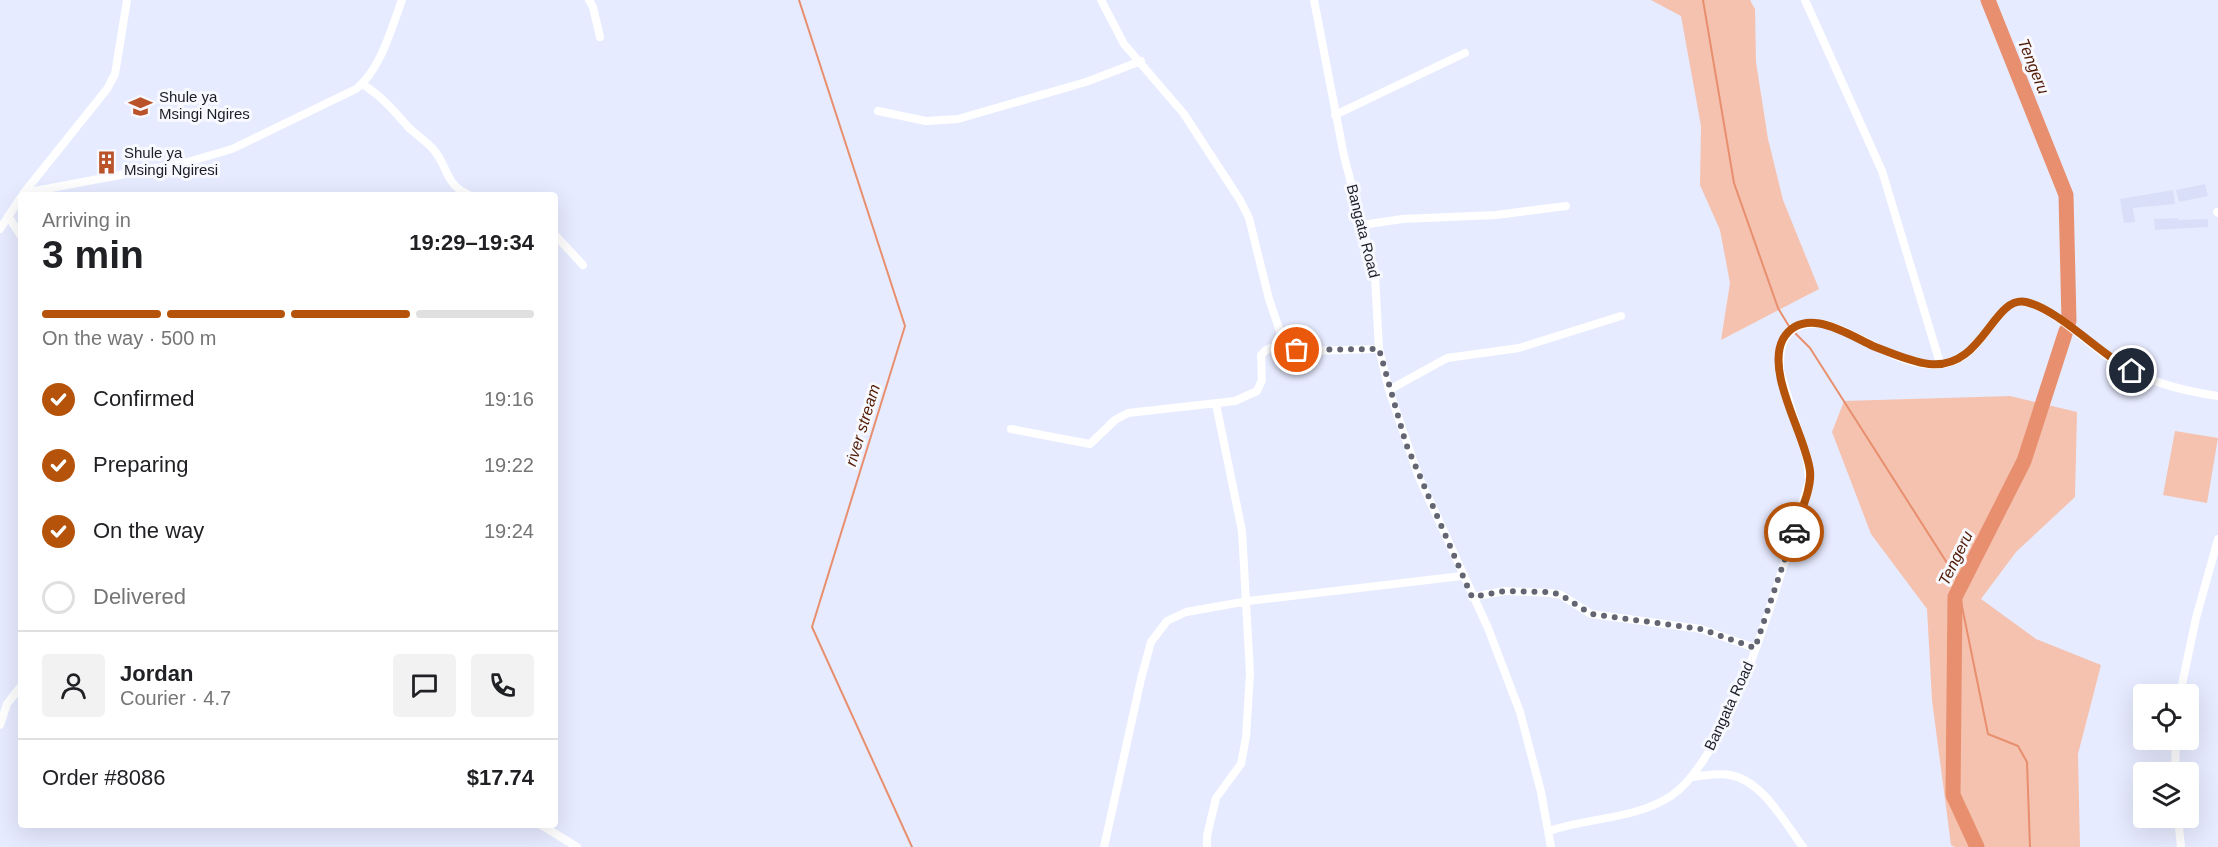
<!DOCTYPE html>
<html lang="en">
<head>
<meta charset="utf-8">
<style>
  :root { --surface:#fff; --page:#f2f2f2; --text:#202124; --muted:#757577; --line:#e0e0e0; --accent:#b45309 }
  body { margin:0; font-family:Helvetica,sans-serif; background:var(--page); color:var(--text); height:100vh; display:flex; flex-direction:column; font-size:22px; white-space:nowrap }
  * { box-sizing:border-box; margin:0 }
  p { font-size:20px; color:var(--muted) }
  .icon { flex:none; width:33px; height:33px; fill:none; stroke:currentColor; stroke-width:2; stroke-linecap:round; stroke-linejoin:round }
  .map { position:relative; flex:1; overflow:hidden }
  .panel { position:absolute; left:18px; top:192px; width:540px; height:636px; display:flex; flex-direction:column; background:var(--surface); border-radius:6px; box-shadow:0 6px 24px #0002 }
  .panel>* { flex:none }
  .fabs { position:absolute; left:2133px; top:684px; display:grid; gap:12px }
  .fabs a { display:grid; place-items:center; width:66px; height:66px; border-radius:6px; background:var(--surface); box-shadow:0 6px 24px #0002; font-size:30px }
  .pin { position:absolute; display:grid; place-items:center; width:51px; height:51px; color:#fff; margin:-26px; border:3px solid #fff; border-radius:50%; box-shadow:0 2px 6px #0007 }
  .courier { position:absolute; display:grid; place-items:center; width:60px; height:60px; margin:-30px; border:4px solid #b45309; border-radius:50%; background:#fff; color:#222; box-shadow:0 2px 8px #0007 }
  .summary em { font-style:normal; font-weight:700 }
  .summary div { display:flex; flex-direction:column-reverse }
  .summary { display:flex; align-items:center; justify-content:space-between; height:102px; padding:0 24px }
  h1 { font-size:39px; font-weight:700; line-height:45px }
  .bar { display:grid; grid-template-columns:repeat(4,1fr); gap:9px 6px; align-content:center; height:72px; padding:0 24px }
  .bar i { height:8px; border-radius:4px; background:var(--line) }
  .bar .on { background:var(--accent) }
  .bar p { grid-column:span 4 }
  .line { display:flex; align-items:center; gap:15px; padding:0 24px; border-top:2px solid var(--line) }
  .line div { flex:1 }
  .round { display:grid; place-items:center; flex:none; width:63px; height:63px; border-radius:6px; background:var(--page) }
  ol { padding:0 24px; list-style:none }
  li { display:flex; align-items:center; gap:18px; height:66px }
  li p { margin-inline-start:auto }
  li .icon { padding:6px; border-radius:50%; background:var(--accent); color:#fff; stroke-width:4 }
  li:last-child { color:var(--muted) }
  li i { width:33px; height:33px; border:3px solid var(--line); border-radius:50% }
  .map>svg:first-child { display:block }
  .built { fill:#dadff9 }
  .green { fill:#f5c2af }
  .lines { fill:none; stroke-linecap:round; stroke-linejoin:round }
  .stream { stroke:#e78f6e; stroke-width:2 }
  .river { stroke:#e78f6e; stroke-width:15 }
  .minor { stroke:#fff; stroke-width:8 }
  .done { stroke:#636672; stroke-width:6; stroke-dasharray:0 10.8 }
  .route { stroke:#b45309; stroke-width:8 }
  .labels { text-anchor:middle; stroke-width:6; stroke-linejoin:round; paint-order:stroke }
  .poi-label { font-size:15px; fill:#1c1e26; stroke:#f8f9fe; text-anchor:start }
  .street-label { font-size:15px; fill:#1c1e26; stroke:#f8f9fe }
  .water-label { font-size:16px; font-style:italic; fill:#511a03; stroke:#f8f9fe }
</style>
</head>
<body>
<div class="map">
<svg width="2218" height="847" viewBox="0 0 2218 847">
  <rect width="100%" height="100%" fill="#e7ebff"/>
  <!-- built -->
  <path class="built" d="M2205,184L2208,196L2179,202L2176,190Z
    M2173,190L2175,204L2133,208L2135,222L2124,223L2120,199Z
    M2178,218V220L2208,219V227L2155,230L2154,219Z"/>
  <!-- green -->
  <path class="green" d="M1651,0H1750L1755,9L1756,62L1768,139L1783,200L1819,289L1721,340L1730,283L1720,230L1700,185L1701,126L1681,16Z
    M2010,396L2077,412L2075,497L2016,552L1981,599L2036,639L2101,665L2078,754L2080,847H1955L1951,845L1932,700L1927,609L1871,534L1832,432L1844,401Z
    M2175,431L2218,438L2207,503L2163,495Z"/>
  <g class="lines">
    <!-- stream -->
    <path class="stream" d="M799,0L905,326L812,627L912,847
      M1703,0L1734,183L1778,308L1790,328
      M1794,332L1810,348L1956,577L1988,734L2018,746L2027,762L2030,847"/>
    <!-- river -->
    <path class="river" d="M1988,0L2066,195L2069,321
      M1977,847L1953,795L1955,597L2024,461L2066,331"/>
    <!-- minor -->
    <path class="minor" d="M589,0L593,7L600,37
      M1101,0L1124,44L1184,114L1240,200L1249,218L1269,299L1284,343L1297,350L1307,351L1379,349
      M1314,0L1344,156L1375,275L1379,349L1389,390L1418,475L1488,628L1520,712L1541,792L1551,847
      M1805,0L1882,171L1940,363
      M362,84C382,96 394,111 409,128C417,135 426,141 433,149C449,167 444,184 469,195
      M878,111L926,121L958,119L1086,82L1141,61
      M1335,115L1465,53
      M24,193L184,163L232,149L356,89C381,69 391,29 402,0
      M23,194L107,89L115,74L127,0
      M2217,212L2218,213
      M8,216L21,236
      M1362,225L1402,219L1496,215L1566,206
      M0,229L21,197
      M555,235L583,265
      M1389,390L1447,358L1519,348L1621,316
      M1011,429L1090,444L1115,420L1128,413L1235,401L1257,391L1262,380L1261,355L1266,350L1284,343
      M1472,597L1505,591L1550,593L1561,595L1591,614L1701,629L1755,648
      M2180,694L2196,618L2218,539
      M0,725L7,704L21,686
      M2175,772L2176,740
      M1693,777C1705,775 1718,773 1730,775C1762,780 1785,823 1803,847
      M2178,818L2181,847
      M541,825L577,847
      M1549,831C1589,817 1634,820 1671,796C1734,753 1786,557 1809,481L1807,459L1780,371C1778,339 1790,320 1825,324C1860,333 1893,363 1931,365C1986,367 1991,298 2024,302C2050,305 2091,346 2115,362C2145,381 2183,391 2218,396
      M1104,847L1141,679L1151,642L1167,621L1186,612L1248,601L1462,576
      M1207,847V836L1216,798L1241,764L1246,737L1250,673L1242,531L1216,404"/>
  </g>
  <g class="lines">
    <!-- done -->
    <path class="done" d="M1297,350L1379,349L1406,444L1472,597L1505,591L1550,592L1561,595L1591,614L1701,629L1755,648L1794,532"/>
    <!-- route -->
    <path class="route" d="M1794,532C1799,514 1812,490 1810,471C1806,436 1765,373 1783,339C1804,304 1849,335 1873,346C1891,353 1911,362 1929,364C1984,370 1992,295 2026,302C2058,309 2100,354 2132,371"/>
  </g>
  <!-- icons -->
  <defs>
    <symbol id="school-bare" viewBox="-9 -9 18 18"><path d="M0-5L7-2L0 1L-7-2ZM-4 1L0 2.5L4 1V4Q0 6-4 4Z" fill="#ba5329" stroke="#f8f9fe" stroke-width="2.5" paint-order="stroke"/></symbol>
    <symbol id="building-bare" viewBox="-9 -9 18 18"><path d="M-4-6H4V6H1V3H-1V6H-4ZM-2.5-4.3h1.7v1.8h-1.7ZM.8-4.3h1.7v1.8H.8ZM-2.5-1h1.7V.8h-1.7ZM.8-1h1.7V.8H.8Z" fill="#ba5329" stroke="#f8f9fe" stroke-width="2.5" paint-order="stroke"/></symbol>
  </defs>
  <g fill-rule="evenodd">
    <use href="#school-bare" x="124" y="90" width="33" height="33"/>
    <use href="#building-bare" x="90" y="146" width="33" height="33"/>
  </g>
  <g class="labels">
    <!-- poi labels -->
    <g class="poi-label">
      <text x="159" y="102">Shule ya<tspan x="159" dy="17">Msingi Ngires</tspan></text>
      <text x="124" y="158">Shule ya<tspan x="124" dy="17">Msingi Ngiresi</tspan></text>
    </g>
    <!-- street labels -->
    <g class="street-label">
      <text transform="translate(1363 231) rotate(76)" y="5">Bangata Road</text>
      <text transform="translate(1729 706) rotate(-65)" y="5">Bangata Road</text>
    </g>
    <!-- water labels -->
    <g class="water-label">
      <text transform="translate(2034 66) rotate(68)" y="6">Tengeru</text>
      <text transform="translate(862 425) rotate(-73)" y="6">river stream</text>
      <text transform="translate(1955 558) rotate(-64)" y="6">Tengeru</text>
    </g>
  </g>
</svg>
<div class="fabs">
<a><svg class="icon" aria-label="locate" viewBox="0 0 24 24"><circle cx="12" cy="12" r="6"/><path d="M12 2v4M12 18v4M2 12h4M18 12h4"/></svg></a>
<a><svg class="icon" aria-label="layers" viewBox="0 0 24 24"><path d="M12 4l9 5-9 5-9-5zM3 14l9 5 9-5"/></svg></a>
</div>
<div class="pin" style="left:1297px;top:350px;background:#ea580c"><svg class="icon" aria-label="bag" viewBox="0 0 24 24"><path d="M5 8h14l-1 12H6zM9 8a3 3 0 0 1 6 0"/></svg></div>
<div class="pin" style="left:2132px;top:371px;background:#1f2937"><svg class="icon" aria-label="home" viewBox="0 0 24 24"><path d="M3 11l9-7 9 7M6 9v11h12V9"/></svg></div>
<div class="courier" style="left:1794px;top:532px"><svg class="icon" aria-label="car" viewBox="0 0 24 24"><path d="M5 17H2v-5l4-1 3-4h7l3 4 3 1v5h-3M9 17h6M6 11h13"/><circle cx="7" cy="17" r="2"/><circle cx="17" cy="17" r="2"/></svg></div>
<section class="panel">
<div class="summary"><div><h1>3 min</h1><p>Arriving in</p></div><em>19:29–19:34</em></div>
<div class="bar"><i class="on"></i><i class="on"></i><i class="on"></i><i></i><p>On the way · 500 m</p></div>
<ol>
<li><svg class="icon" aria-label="check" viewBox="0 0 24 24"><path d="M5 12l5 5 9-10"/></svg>Confirmed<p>19:16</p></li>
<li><svg class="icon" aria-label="check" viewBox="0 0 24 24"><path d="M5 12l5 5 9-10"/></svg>Preparing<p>19:22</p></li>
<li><svg class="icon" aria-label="check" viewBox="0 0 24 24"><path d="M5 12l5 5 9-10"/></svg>On the way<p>19:24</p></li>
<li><i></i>Delivered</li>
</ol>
<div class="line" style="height:108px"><a class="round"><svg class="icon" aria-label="person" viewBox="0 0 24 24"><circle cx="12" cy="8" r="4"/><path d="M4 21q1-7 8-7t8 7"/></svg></a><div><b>Jordan</b><p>Courier · 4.7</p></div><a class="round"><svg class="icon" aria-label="chat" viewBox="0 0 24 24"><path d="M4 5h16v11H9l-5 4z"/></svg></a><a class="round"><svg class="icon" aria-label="phone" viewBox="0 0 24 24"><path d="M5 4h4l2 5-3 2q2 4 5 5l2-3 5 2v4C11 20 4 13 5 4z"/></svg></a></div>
<div class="line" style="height:78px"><div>Order #8086</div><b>$17.74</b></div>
</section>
</div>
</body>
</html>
